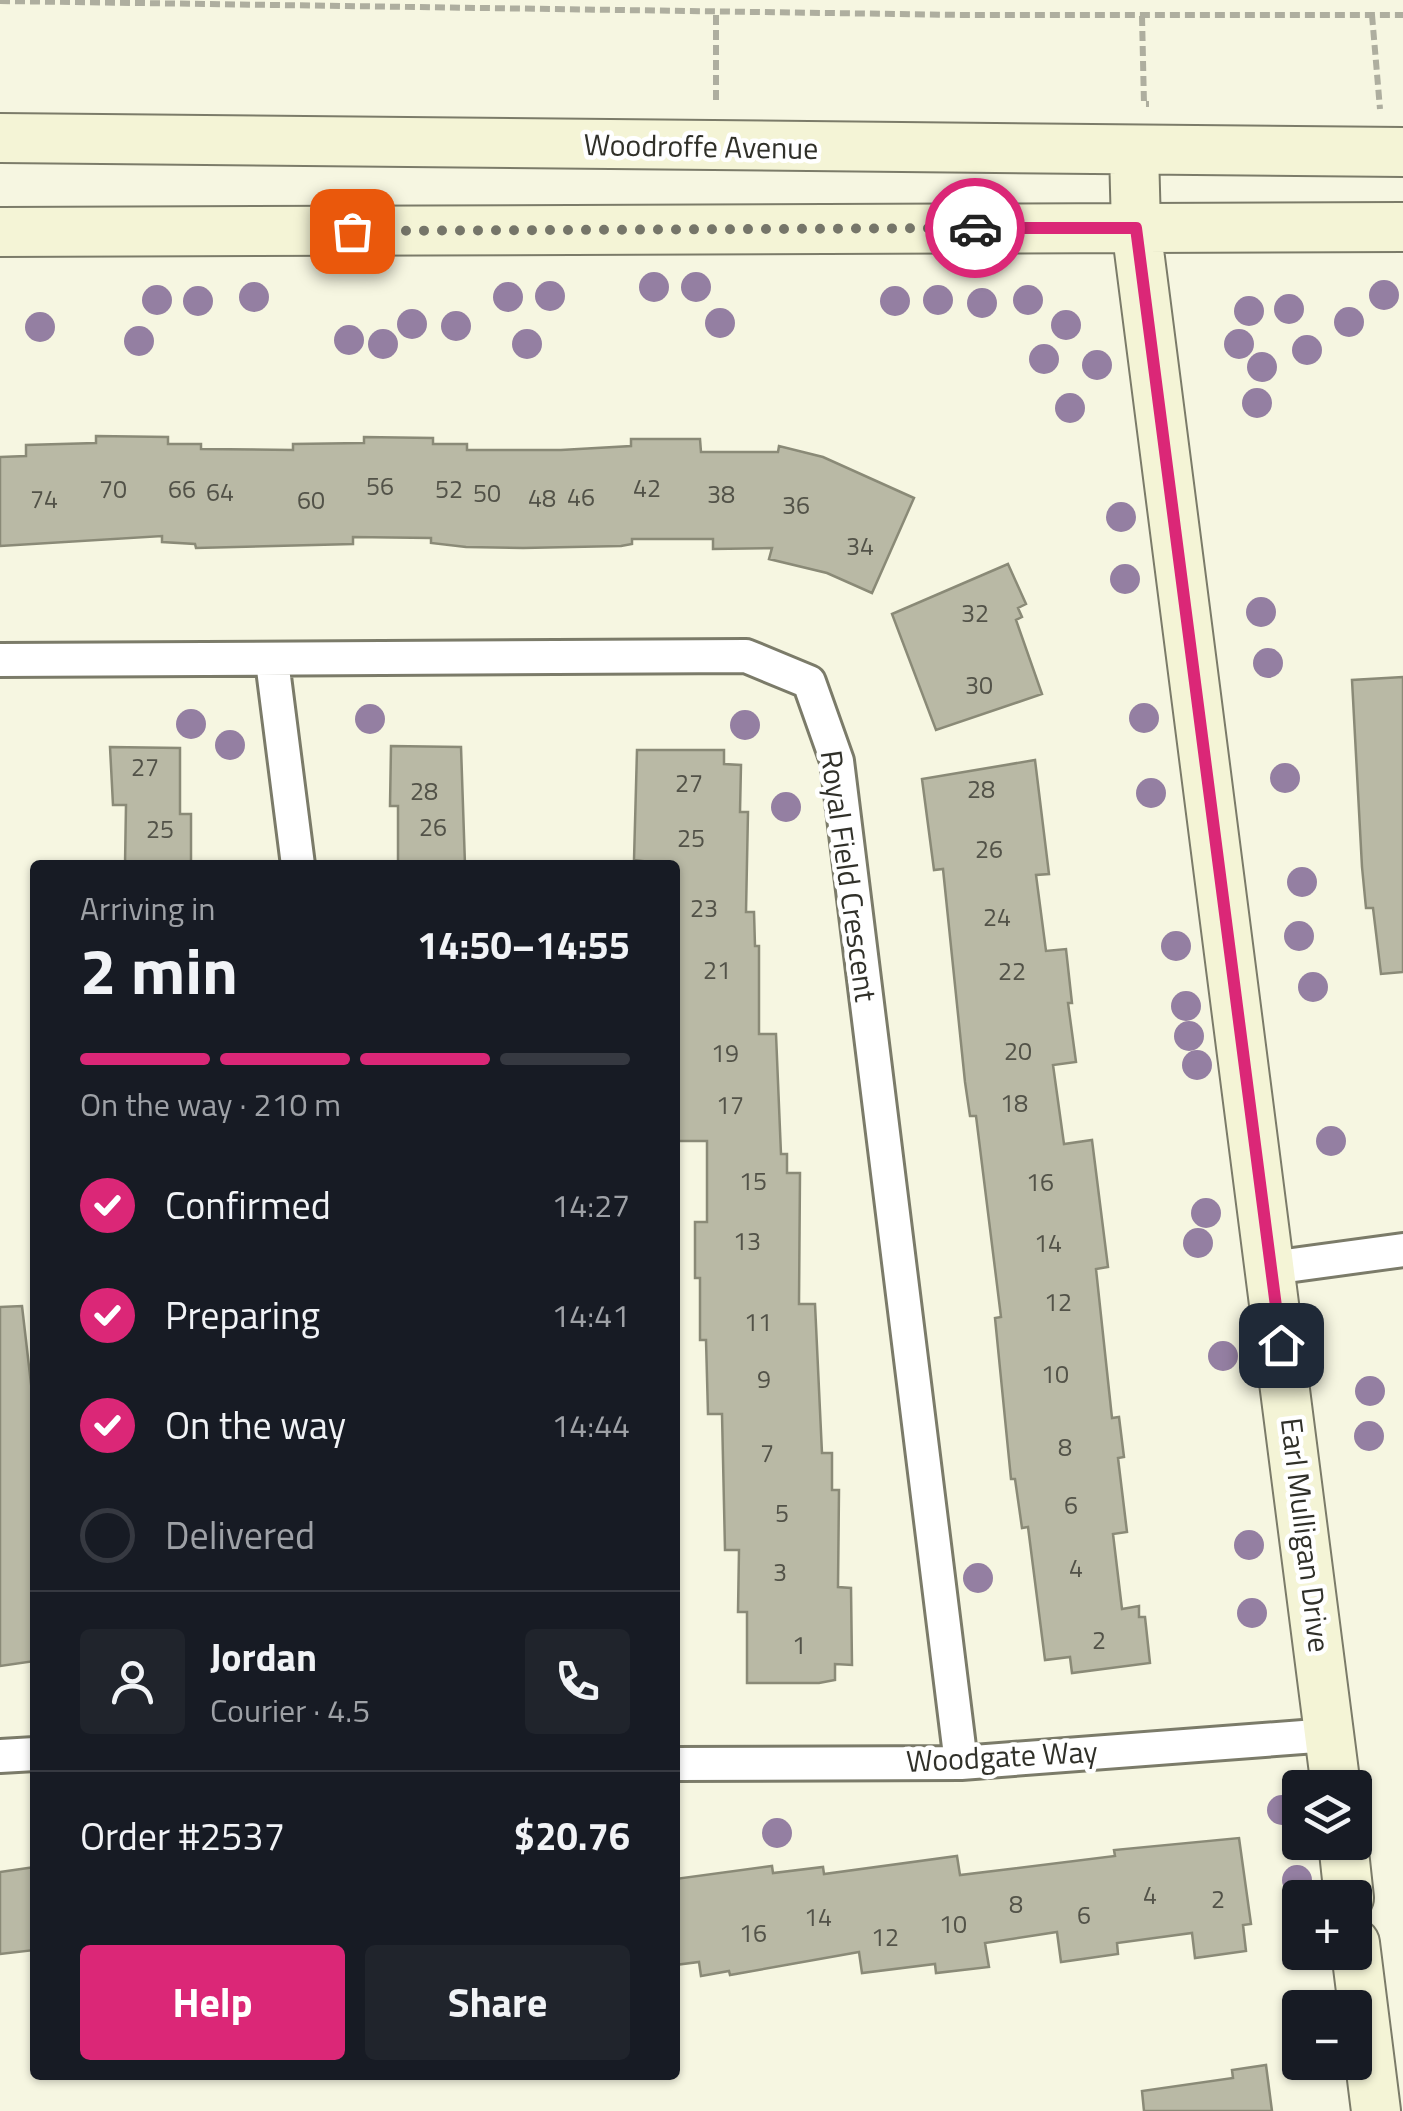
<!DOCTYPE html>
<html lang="en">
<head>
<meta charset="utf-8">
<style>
  :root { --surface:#171b24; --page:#20242c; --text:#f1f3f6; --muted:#9ea1a6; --line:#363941; --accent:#db2777 }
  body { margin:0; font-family:"Titillium Web",sans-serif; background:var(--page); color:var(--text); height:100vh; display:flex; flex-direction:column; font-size:38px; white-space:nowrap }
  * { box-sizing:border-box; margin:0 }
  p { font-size:32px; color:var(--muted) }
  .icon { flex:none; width:55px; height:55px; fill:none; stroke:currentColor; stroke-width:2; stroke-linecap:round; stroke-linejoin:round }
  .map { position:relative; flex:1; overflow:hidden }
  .panel { position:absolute; left:30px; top:860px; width:650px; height:1220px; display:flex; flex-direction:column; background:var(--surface); border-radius:10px; box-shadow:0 2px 8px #0004 }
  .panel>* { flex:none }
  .fabs { position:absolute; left:1282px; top:1770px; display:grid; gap:20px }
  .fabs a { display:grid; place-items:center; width:90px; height:90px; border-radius:10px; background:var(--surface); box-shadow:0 2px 8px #0004; font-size:50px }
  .pin { position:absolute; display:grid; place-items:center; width:85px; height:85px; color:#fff; margin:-42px; border-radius:20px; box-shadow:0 5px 15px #0006 }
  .courier { position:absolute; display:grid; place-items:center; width:100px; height:100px; margin:-50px; border:8px solid #db2777; border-radius:50%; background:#fff; color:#222; box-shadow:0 2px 12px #0007 }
  .head em { font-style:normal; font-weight:700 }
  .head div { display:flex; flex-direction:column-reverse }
  .head { display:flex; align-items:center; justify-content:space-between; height:170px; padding:0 50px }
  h1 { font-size:65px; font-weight:700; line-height:75px }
  .bar { display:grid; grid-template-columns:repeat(4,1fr); gap:15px 10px; align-content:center; height:120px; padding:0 50px }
  .bar i { height:12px; border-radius:8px; background:var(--line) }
  .bar .current { background:var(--accent) }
  .bar p { grid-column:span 4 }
  .line { display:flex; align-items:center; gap:25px; padding:0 50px; border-top:2px solid var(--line) }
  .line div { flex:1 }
  .round { display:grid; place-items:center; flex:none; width:105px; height:105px; border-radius:10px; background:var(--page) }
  ol { padding:0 50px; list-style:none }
  li { display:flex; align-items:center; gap:30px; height:110px }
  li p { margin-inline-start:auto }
  li .icon { padding:10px; border-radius:50%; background:var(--accent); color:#fff; stroke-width:4 }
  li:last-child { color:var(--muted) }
  li i { width:55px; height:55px; border:5px solid var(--line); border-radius:50% }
  .primary-button { display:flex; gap:20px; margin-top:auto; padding:20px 50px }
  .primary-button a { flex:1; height:115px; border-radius:10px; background:var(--accent); color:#fff; font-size:40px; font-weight:700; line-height:115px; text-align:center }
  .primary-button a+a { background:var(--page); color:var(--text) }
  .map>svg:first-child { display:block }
  .building { fill:#b9b9a5; stroke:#8a8a77; stroke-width:2.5 }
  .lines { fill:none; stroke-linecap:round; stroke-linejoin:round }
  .street-casing { stroke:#7b7b69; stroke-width:38 }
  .secondary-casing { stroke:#7b7b69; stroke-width:52 }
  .path { stroke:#aeae9f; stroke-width:6; stroke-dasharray:10 5; stroke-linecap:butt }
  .street { stroke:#fff; stroke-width:32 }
  .secondary { stroke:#f4f4d6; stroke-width:48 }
  .tree { fill:#947fa2 }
  .done { stroke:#757569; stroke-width:10; stroke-dasharray:0 18 }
  .route { stroke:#db2777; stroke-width:12 }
  .labels { text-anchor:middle; stroke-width:9; stroke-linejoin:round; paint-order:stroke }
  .number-label { font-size:25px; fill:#525248 }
  .street-label { font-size:30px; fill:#303029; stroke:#fff }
</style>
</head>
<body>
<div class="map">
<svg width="1403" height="2111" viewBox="0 0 1403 2111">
  <rect width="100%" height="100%" fill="#f6f6e1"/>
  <!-- building -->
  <path class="building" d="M96,436L168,437V444H201V449L293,450V444L364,443V437L433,438V444H467V450H561L631,446V439H700L701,452H778L779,446L823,457L914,498L872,593L827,573L769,559L772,548L713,549V539H632V544L621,546L523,548L466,547L431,543V538L353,537V544L196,548L195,544L162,542V536L0,546V457L26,456V445L96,443Z
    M1008,564L1026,604L1018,608L1022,617L1016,620L1042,694L936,730L892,614Z
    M1403,677V972L1381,974L1373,908H1366L1362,867L1352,680Z
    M391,746L461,747L465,865H398V806H390Z
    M110,747L180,748V814H191V865H125L126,805H113Z
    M637,750H724V764L741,765L740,812H748L746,912H754L755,946H759V1034H776L781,1154H787V1173H800L799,1304H815L822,1453H832V1490H839L838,1587L851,1588L852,1665L835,1664V1680L819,1683H747V1612H738L739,1550H725L722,1414H708L706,1340H700V1278H695V1222H707V1141H678L675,865L634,860Z
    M1035,760L1049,874L1036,875L1046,951L1066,949L1072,1003H1068L1076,1062L1053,1065L1064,1144L1092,1140L1108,1267L1096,1269L1112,1418L1119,1417L1124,1457L1118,1458L1127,1532L1113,1534L1122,1609L1139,1606V1617H1145L1150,1663L1072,1673L1070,1657L1045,1660L1028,1527L1022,1528L1015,1479H1011L995,1318L1001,1317L976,1116H970L965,1082L943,869L934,870L922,779Z
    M22,1306L35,1418V1661L0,1666V1307Z
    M1239,1838L1251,1924L1243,1925L1246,1951L1195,1958L1192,1933L1117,1943L1118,1954L1061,1962L1057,1932L985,1943L989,1967L936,1973L935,1964L862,1973L859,1952L730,1975L729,1971L701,1976L699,1962L675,1965V1879L772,1866L773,1873L823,1867L824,1874L957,1856L960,1875L1115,1856L1114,1850Z
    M35,1867V1950L0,1954V1872Z
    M1266,2065L1272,2111H1144L1142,2091L1233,2078L1232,2070Z"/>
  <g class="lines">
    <defs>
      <path id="street" d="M0,660L746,656L809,682L837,761L961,1763
        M272,661L298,865
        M1272,1268L1403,1250
        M0,1756L35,1754
        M675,1764L961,1763L1329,1735"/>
      <path id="secondary" d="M0,138L1403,152
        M1134,152L1136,227L1336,1788
        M0,232L1403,227
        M1343,1842L1349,1898
        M1355,1943L1376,2111"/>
    </defs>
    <!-- street casing -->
    <use href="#street" class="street-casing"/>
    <!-- secondary casing -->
    <use href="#secondary" class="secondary-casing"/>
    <!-- path -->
    <path class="path" d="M0,1L965,15H1403
      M1372,15L1380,109
      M1142,16L1144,104H1149
      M716,100V12"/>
    <!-- street -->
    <use href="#street" class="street"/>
    <!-- secondary -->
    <use href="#secondary" class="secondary"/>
  </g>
  <!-- trees -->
  <g class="tree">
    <circle cx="654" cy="287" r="15"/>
    <circle cx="696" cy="287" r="15"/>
    <circle cx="1384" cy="295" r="15"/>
    <circle cx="550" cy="296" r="15"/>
    <circle cx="254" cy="297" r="15"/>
    <circle cx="508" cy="297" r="15"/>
    <circle cx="157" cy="300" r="15"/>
    <circle cx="938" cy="300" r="15"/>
    <circle cx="1028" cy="300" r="15"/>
    <circle cx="198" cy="301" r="15"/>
    <circle cx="895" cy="301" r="15"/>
    <circle cx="982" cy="303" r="15"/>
    <circle cx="1289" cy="309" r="15"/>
    <circle cx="1249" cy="311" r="15"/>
    <circle cx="1349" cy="322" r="15"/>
    <circle cx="720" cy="323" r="15"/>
    <circle cx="412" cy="324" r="15"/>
    <circle cx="1066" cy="325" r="15"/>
    <circle cx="456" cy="326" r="15"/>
    <circle cx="40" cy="327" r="15"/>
    <circle cx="349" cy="340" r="15"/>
    <circle cx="139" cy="341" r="15"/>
    <circle cx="383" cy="344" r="15"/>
    <circle cx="527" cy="344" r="15"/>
    <circle cx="1239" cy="344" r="15"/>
    <circle cx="1307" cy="350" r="15"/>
    <circle cx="1044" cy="359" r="15"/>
    <circle cx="1097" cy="365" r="15"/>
    <circle cx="1262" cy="367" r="15"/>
    <circle cx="1257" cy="403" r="15"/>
    <circle cx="1070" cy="408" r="15"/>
    <circle cx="1121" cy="517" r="15"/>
    <circle cx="1125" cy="579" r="15"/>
    <circle cx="1261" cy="612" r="15"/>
    <circle cx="1268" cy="663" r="15"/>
    <circle cx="1144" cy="718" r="15"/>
    <circle cx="370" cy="719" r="15"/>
    <circle cx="191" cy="724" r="15"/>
    <circle cx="745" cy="725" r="15"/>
    <circle cx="230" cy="745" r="15"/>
    <circle cx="1285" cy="778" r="15"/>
    <circle cx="1151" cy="793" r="15"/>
    <circle cx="786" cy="807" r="15"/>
    <circle cx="1302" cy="882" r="15"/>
    <circle cx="1299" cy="936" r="15"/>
    <circle cx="1176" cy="946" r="15"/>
    <circle cx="1313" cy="987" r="15"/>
    <circle cx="1186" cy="1006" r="15"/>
    <circle cx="1189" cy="1036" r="15"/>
    <circle cx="1197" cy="1065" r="15"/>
    <circle cx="1331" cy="1141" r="15"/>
    <circle cx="1206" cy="1213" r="15"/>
    <circle cx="1198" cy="1243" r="15"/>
    <circle cx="1223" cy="1356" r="15"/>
    <circle cx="1370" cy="1391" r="15"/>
    <circle cx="1369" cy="1436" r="15"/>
    <circle cx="1249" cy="1545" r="15"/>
    <circle cx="978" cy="1578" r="15"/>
    <circle cx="1252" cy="1613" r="15"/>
    <circle cx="1282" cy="1810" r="15"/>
    <circle cx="777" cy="1833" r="15"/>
    <circle cx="1297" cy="1880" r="15"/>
  </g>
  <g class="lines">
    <!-- done -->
    <path class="done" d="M352,231L975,228"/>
    <!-- route -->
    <path class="route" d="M975,228H1136L1281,1345"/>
  </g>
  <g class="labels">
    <!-- number labels -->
    <g class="number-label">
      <text x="380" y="495">56</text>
      <text x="647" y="497">42</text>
      <text x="113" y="498">70</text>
      <text x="182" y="498">66</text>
      <text x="449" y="498">52</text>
      <text x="220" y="501">64</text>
      <text x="487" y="502">50</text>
      <text x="721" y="503">38</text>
      <text x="581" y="506">46</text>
      <text x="542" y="507">48</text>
      <text x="44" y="508">74</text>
      <text x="311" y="509">60</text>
      <text x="796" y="514">36</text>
      <text x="860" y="555">34</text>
      <text x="975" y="622">32</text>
      <text x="979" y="694">30</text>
      <text x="145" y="776">27</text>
      <text x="689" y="792">27</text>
      <text x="981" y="798">28</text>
      <text x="424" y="800">28</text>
      <text x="433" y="836">26</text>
      <text x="160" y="838">25</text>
      <text x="691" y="847">25</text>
      <text x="989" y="858">26</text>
      <text x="704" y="917">23</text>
      <text x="997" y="926">24</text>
      <text x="717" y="979">21</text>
      <text x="1012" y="980">22</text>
      <text x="1018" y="1060">20</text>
      <text x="725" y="1062">19</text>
      <text x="1014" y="1112">18</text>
      <text x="730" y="1114">17</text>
      <text x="753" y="1190">15</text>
      <text x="1040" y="1191">16</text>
      <text x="747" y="1250">13</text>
      <text x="1048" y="1252">14</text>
      <text x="1058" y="1311">12</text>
      <text x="758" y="1331">11</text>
      <text x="1055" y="1383">10</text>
      <text x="764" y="1388">9</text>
      <text x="1065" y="1456">8</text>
      <text x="767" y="1462">7</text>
      <text x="1071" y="1514">6</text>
      <text x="782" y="1522">5</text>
      <text x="1076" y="1577">4</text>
      <text x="780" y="1581">3</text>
      <text x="1099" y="1649">2</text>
      <text x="799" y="1654">1</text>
      <text x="1150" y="1904">4</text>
      <text x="1218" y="1908">2</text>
      <text x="1016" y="1913">8</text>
      <text x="1084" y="1924">6</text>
      <text x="818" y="1926">14</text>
      <text x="953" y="1933">10</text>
      <text x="753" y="1942">16</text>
      <text x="885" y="1946">12</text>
    </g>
    <!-- street labels -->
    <g class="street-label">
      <text transform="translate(701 147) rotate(1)" y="10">Woodroffe Avenue</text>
      <text transform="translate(848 876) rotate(82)" y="10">Royal Field Crescent</text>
      <text transform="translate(1305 1535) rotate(83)" y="10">Earl Mulligan Drive</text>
      <text transform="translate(1002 1757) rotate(-3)" y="10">Woodgate Way</text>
    </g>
  </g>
</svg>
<div class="fabs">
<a><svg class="icon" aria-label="layers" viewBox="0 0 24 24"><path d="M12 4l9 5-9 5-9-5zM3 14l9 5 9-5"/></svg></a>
<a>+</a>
<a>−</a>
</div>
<div class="pin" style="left:352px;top:231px;background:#ea580c"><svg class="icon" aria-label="bag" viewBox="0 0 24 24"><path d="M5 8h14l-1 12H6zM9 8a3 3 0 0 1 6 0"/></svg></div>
<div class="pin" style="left:1281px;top:1345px;background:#1f2937"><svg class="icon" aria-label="home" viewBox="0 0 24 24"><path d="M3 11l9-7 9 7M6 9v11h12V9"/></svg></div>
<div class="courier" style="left:975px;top:228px"><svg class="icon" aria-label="car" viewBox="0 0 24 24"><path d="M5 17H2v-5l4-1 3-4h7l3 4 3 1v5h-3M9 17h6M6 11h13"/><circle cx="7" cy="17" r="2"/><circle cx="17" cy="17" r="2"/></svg></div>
<section class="panel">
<div class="head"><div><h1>2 min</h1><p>Arriving in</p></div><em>14:50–14:55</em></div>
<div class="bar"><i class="current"></i><i class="current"></i><i class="current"></i><i></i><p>On the way · 210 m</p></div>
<ol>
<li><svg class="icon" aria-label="check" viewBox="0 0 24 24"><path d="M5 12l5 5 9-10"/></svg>Confirmed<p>14:27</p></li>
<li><svg class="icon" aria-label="check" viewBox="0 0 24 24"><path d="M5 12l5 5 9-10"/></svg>Preparing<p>14:41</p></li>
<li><svg class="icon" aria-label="check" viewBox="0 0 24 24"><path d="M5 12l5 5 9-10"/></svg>On the way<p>14:44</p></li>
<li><i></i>Delivered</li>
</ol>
<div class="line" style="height:180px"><a class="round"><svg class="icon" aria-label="person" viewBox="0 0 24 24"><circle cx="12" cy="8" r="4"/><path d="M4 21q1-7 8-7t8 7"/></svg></a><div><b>Jordan</b><p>Courier · 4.5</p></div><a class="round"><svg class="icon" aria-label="phone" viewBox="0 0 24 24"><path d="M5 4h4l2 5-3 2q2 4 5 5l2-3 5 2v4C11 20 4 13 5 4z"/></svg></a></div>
<div class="line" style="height:130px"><div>Order #2537</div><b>$20.76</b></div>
<div class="primary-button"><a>Help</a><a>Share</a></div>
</section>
</div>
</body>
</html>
